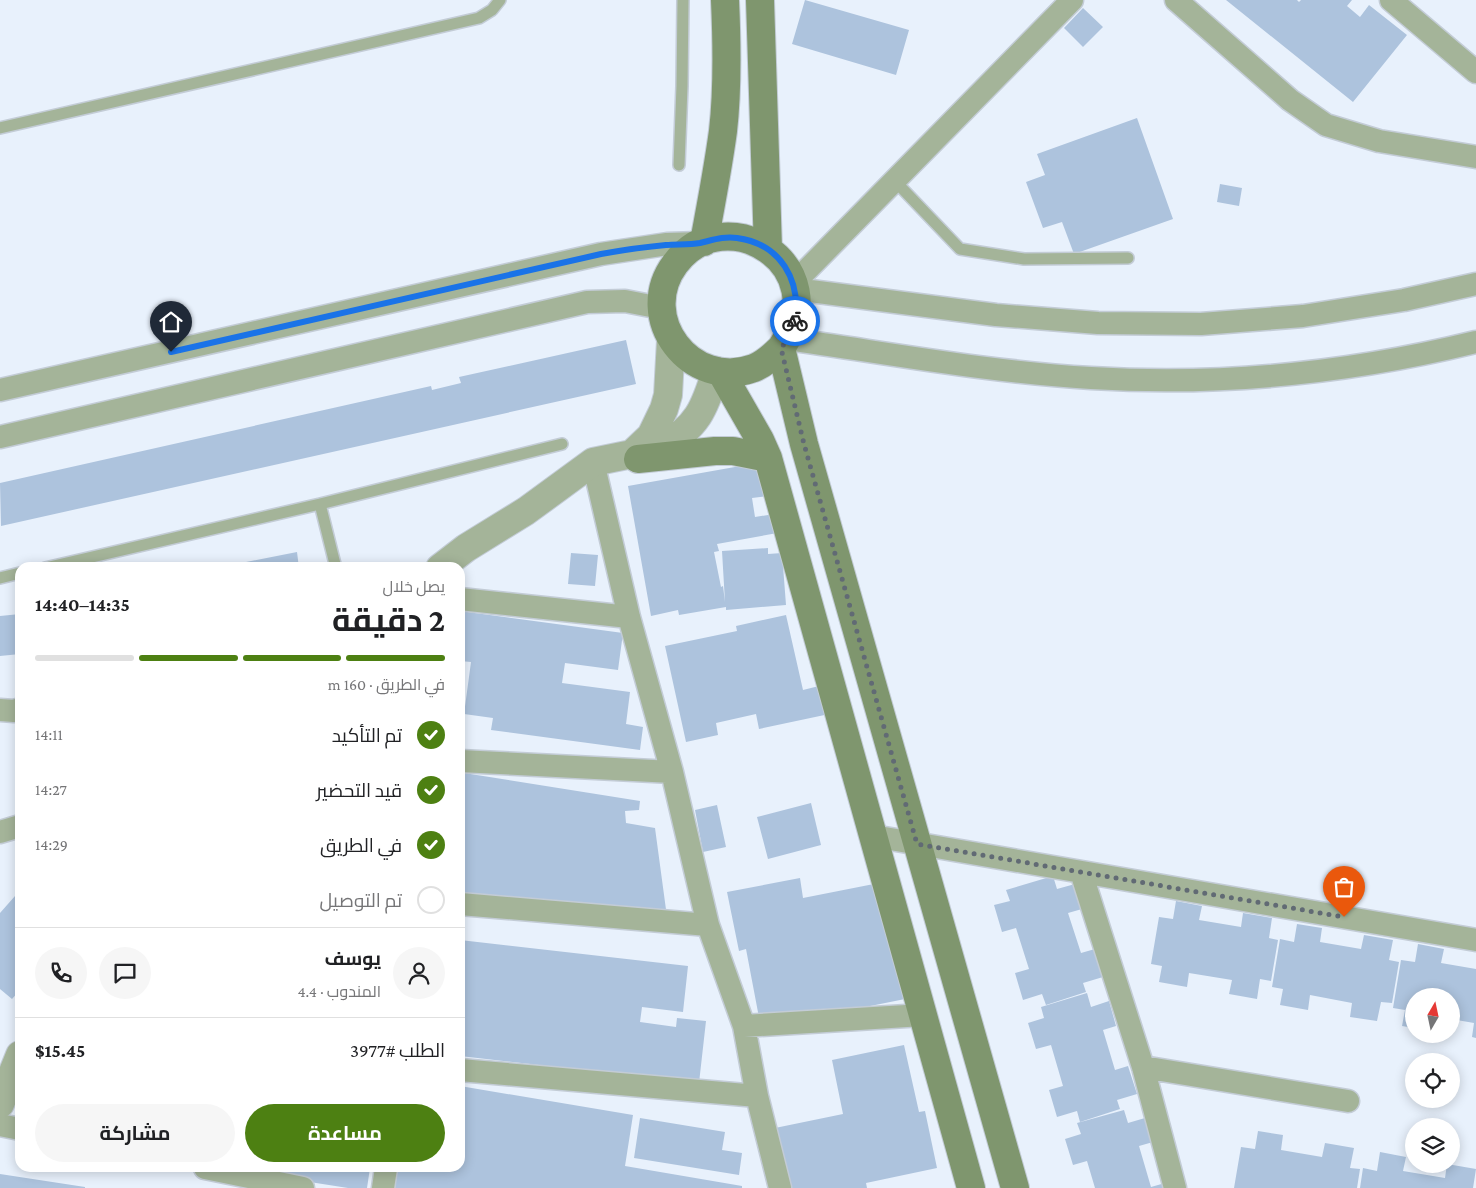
<!DOCTYPE html>
<html lang="ar">
<head>
<meta charset="utf-8">
<style>
  :root { --surface:#fff; --page:#f6f6f6; --text:#202124; --muted:#757577; --line:#e0e0e0; --accent:#4d8012 }
  body { margin:0; font-family:"Crimson Pro",Cairo,serif; background:var(--page); color:var(--text); direction:rtl; height:100vh; display:flex; flex-direction:column; font-size:19px; white-space:nowrap }
  * { box-sizing:border-box; margin:0 }
  p { font-size:16px; color:var(--muted) }
  .icon { flex:none; width:28px; height:28px; fill:none; stroke:currentColor; stroke-width:2; stroke-linecap:round; stroke-linejoin:round }
  .map { position:relative; flex:1; overflow:hidden; direction:ltr }
  .sheet { position:absolute; left:15px; top:562px; width:450px; height:610px; display:flex; flex-direction:column; background:var(--surface); border-radius:15px; box-shadow:0 2px 12px #0003; direction:rtl }
  .sheet>* { flex:none }
  .needle { width:32px; rotate:9deg }
  .tools { position:absolute; left:1405px; top:988px; display:grid; gap:10px }
  .tools a { display:grid; place-items:center; width:55px; height:55px; border-radius:50%; background:var(--surface); box-shadow:0 2px 12px #0003; font-size:25px }
  .pin { position:absolute; display:grid; place-items:center; width:42px; height:42px; color:#fff; margin:-51px -21px; border-radius:50% 50% 50% 0; rotate:-45deg; box-shadow:0 0 5px #0007 }
  .pin .icon { rotate:45deg }
  .courier { position:absolute; display:grid; place-items:center; width:50px; height:50px; margin:-25px; border:4px solid #1a73e8; border-radius:50%; background:#fff; color:#222; box-shadow:0 1px 6px #0007 }
  .overview em { font-style:normal; font-weight:700 }
  .overview div { display:flex; flex-direction:column-reverse }
  .overview { display:flex; align-items:center; justify-content:space-between; height:85px; padding:0 20px }
  h1 { font-size:32px; font-weight:700; line-height:38px }
  .bar { display:grid; grid-template-columns:repeat(4,1fr); gap:8px 5px; align-content:center; height:60px; padding:0 20px }
  .bar i { height:6px; border-radius:4px; background:var(--line) }
  .bar .current { background:var(--accent) }
  .bar p { grid-column:span 4 }
  .line { display:flex; align-items:center; gap:12px; padding:0 20px; border-top:1px solid var(--line) }
  .line div { flex:1 }
  .round { display:grid; place-items:center; flex:none; width:52px; height:52px; border-radius:26px; background:var(--page) }
  ol { padding:0 20px; list-style:none }
  li { display:flex; align-items:center; gap:15px; height:55px }
  li p { margin-inline-start:auto }
  li .icon { padding:5px; border-radius:50%; background:var(--accent); color:#fff; stroke-width:4 }
  li:last-child { color:var(--muted) }
  li i { width:28px; height:28px; border:2px solid var(--line); border-radius:50% }
  .primary-button { display:flex; gap:10px; margin-top:auto; padding:10px 20px }
  .primary-button a { flex:1; height:58px; border-radius:30px; background:var(--accent); color:#fff; font-size:20px; font-weight:700; line-height:58px; text-align:center }
  .primary-button a+a { background:var(--page); color:var(--text) }
  .map>svg:first-child { display:block }
  .building { fill:#adc3dd }
  .lines { fill:none; stroke-linecap:round; stroke-linejoin:round }
  .service-casing { stroke:#c3ccd6; stroke-width:14 }
  .minor-casing { stroke:#c3ccd6; stroke-width:25 }
  .tertiary-casing { stroke:#c3ccd6; stroke-width:30 }
  .secondary-casing { stroke:#c3ccd6; stroke-width:30 }
  .service { stroke:#a4b499; stroke-width:11 }
  .minor { stroke:#a4b499; stroke-width:22 }
  .tertiary { stroke:#a4b499; stroke-width:28 }
  .secondary { stroke:#7f966e; stroke-width:28 }
  .done { stroke:#616a74; stroke-width:5; stroke-dasharray:0 9 }
  .route { stroke:#1a73e8; stroke-width:6 }
</style>
</head>
<body>
<div class="map">
<svg width="1476" height="1188" viewBox="0 0 1476 1188">
  <rect width="100%" height="100%" fill="#e8f1fc"/>
  <!-- building -->
  <path class="building" d="M805,0L909,30L896,75L792,44Z
    M1226,0H1297L1299,2L1301,0H1352L1347,6L1360,17L1369,5L1407,35L1353,102Z
    M1083,8L1103,27L1083,47L1064,28Z
    M1137,118L1173,219L1074,254L1062,222L1043,228L1026,182L1045,175L1037,154Z
    M1220,184L1242,188L1239,206L1217,202Z
    M626,340L636,384L1,526L0,483L431,386L432,390L461,383L459,377Z
    M763,462L769,496L752,498L755,517L780,513L783,532L717,544L719,551L714,552L721,587L723,586L725,602L722,551L768,548V554L782,553L786,605L726,610V607L679,615L678,610L651,616L628,486Z
    M297,552L299,568H221V567Z
    M571,553L598,555L595,586L568,584Z
    M460,611L623,633L618,670L565,663L562,683L630,692L626,724L643,727L640,750L491,730L493,718L464,714L471,662L460,661Z
    M20,614V654L0,656V616Z
    M786,615L803,690L827,684L834,713L759,729L756,714L716,723L718,735L686,742L665,646L737,631L736,626Z
    M464,773L640,801L639,810L625,811L626,823L655,828L667,917L460,894V803Z
    M811,803L821,845L768,859L757,817Z
    M717,805L726,847L703,852L695,810Z
    M1053,876L1057,889L1075,884L1082,909L1068,913L1081,953L1095,949L1103,977L1083,983L1086,992L1046,1005L1042,994L1023,1000L1015,973L1029,969L1016,928L1002,932L994,905L1010,901L1006,890Z
    M800,878L803,898L884,882L905,999L761,1028L746,949L739,951L727,892Z
    M15,896L20,900V990L12,999L0,989V913Z
    M1176,901L1202,906L1199,920L1241,927L1243,913L1272,918L1269,938L1278,940L1271,981L1260,979L1257,999L1229,994L1232,980L1189,973L1187,987L1159,982L1162,966L1151,964L1159,917L1173,919Z
    M1297,924L1322,928L1320,942L1361,949L1364,935L1393,940L1389,960L1399,962L1392,1003L1381,1002L1377,1021L1350,1017L1352,1003L1310,995L1308,1010L1280,1005L1283,989L1272,987L1280,939L1294,942Z
    M460,940L688,966L683,1012L642,1007L640,1022L676,1027L677,1018L706,1021L699,1083L460,1056Z
    M1418,944L1444,949L1441,963L1476,969V1038L1472,1037L1474,1023L1451,1019V996H1414V1028L1402,1026L1405,1010L1393,1008L1401,960L1415,962Z
    M1087,993L1091,1007L1109,1001L1116,1026L1103,1030L1115,1070L1128,1066L1137,1094L1117,1100L1120,1109L1080,1122L1077,1111L1057,1117L1049,1090L1063,1086L1051,1045L1036,1049L1028,1023L1044,1018L1041,1007Z
    M904,1045L919,1112L925,1111L937,1168L866,1183L867,1188H788L775,1128L843,1114L832,1060Z
    M460,1086L633,1115L625,1166L742,1186V1188H395L398,1168H460Z
    M1124,1110L1128,1123L1145,1118L1153,1142L1139,1146L1151,1187L1165,1183L1167,1188H1095L1087,1161L1073,1165L1065,1139L1081,1134L1077,1123Z
    M640,1118L725,1132L722,1150L742,1153L739,1175L634,1158Z
    M1258,1131L1283,1135L1281,1150L1322,1157L1325,1143L1354,1148L1350,1168L1360,1169L1357,1188H1234L1241,1147L1255,1149Z
    M1380,1152L1406,1157L1403,1171L1445,1178L1447,1164L1476,1169L1473,1188H1360L1363,1168L1377,1171Z
    M234,1168H370L367,1188H348L233,1170Z
    M0,1174L85,1187V1188H0Z"/>
  <g class="lines">
    <defs>
      <path id="service" d="M0,128L479,18L492,10L500,0
        M679,165L682,86L683,0
        M894,180L960,249L1024,259L1128,258
        M320,504L336,568
        M45,568L320,504L562,444
        M0,578L20,573"/>
      <path id="minor" d="M1176,0L1290,100L1326,125L1379,141L1476,157
        M1391,0L1476,72
        M794,283L1072,0
        M795,289L996,315L1098,323L1201,324L1303,316L1404,300L1476,284
        M788,339C888,353 989,372 1091,378C1220,386 1350,373 1476,342
        M0,390L601,254L667,244L700,243
        M0,437L587,302L625,301L661,308
        M593,462L629,617L672,772L708,925L744,1026L757,1096L780,1188
        M460,599L629,617
        M0,710L14,711L20,709
        M460,761L672,772
        M0,832L20,826
        M873,836L1476,940
        M1081,872L1143,1067L1175,1188
        M460,904L708,925
        M744,1026L923,1015
        M1143,1067L1348,1101
        M460,1070L757,1096
        M0,1125L20,1129
        M205,1168L303,1188
        M383,1188L386,1168"/>
      <path id="tertiary" d="M637,458C645,456 653,451 661,447C697,428 705,408 716,371
        M440,568L466,548L526,511L593,462L632,454L651,436L664,409L668,395L671,340
        M0,1104L20,1055"/>
      <path id="secondary" d="M760,0L768,249
        M704,242C711,205 718,168 723,131C728,88 727,44 725,0
        M781,348C773,356 764,364 754,368C691,391 635,318 675,264C725,196 838,266 781,348L804,444L1015,1188
        M721,372L760,440L768,458L971,1188
        M638,459L715,451H733L768,458"/>
    </defs>
    <!-- service casing -->
    <use href="#service" class="service-casing"/>
    <!-- minor casing -->
    <use href="#minor" class="minor-casing"/>
    <!-- tertiary casing -->
    <use href="#tertiary" class="tertiary-casing"/>
    <!-- secondary casing -->
    <use href="#secondary" class="secondary-casing"/>
    <!-- service -->
    <use href="#service" class="service"/>
    <!-- minor -->
    <use href="#minor" class="minor"/>
    <!-- tertiary -->
    <use href="#tertiary" class="tertiary"/>
    <!-- secondary -->
    <use href="#secondary" class="secondary"/>
  </g>
  <g class="lines">
    <!-- done -->
    <path class="done" d="M795,321L788,339L781,348L804,444L917,844L1344,917"/>
    <!-- route -->
    <path class="route" d="M171,352L601,254C623,250 644,247 666,245C677,244 689,245 700,243C713,240 724,236 737,238C781,244 801,280 795,321"/>
  </g>
</svg>
<div class="tools">
<a><svg class="needle" viewBox="-14 -14 28 28"><path d="M0-13l5 13h-10z" fill="#e53935"/><path d="M0 13l5-13h-10z" fill="#757577"/></svg></a>
<a><svg class="icon" aria-label="locate" viewBox="0 0 24 24"><circle cx="12" cy="12" r="6"/><path d="M12 2v4M12 18v4M2 12h4M18 12h4"/></svg></a>
<a><svg class="icon" aria-label="layers" viewBox="0 0 24 24"><path d="M12 4l9 5-9 5-9-5zM3 14l9 5 9-5"/></svg></a>
</div>
<div class="pin" style="left:1344px;top:917px;background:#ea580c"><svg class="icon" aria-label="bag" viewBox="0 0 24 24"><path d="M5 8h14l-1 12H6zM9 8a3 3 0 0 1 6 0"/></svg></div>
<div class="pin" style="left:171px;top:352px;background:#1f2937"><svg class="icon" aria-label="home" viewBox="0 0 24 24"><path d="M3 11l9-7 9 7M6 9v11h12V9"/></svg></div>
<div class="courier" style="left:795px;top:321px"><svg class="icon" aria-label="bike" viewBox="0 0 24 24"><circle cx="6" cy="16" r="4"/><circle cx="18" cy="16" r="4"/><path d="M6 16l4-8h5l3 8M10 8l3 8H6M13 5h3"/></svg></div>
<section class="sheet">
<div class="overview"><div><h1>2 دقيقة</h1><p>يصل خلال</p></div><em>14:35–14:40</em></div>
<div class="bar"><i class="current"></i><i class="current"></i><i class="current"></i><i></i><p>في الطريق · 160 m</p></div>
<ol>
<li><svg class="icon" aria-label="check" viewBox="0 0 24 24"><path d="M5 12l5 5 9-10"/></svg>تم التأكيد<p>14:11</p></li>
<li><svg class="icon" aria-label="check" viewBox="0 0 24 24"><path d="M5 12l5 5 9-10"/></svg>قيد التحضير<p>14:27</p></li>
<li><svg class="icon" aria-label="check" viewBox="0 0 24 24"><path d="M5 12l5 5 9-10"/></svg>في الطريق<p>14:29</p></li>
<li><i></i>تم التوصيل</li>
</ol>
<div class="line" style="height:90px"><a class="round"><svg class="icon" aria-label="person" viewBox="0 0 24 24"><circle cx="12" cy="8" r="4"/><path d="M4 21q1-7 8-7t8 7"/></svg></a><div><b>يوسف</b><p>المندوب · 4.4</p></div><a class="round"><svg class="icon" aria-label="chat" viewBox="0 0 24 24"><path d="M4 5h16v11H9l-5 4z"/></svg></a><a class="round"><svg class="icon" aria-label="phone" viewBox="0 0 24 24"><path d="M5 4h4l2 5-3 2q2 4 5 5l2-3 5 2v4C11 20 4 13 5 4z"/></svg></a></div>
<div class="line" style="height:65px"><div>الطلب #3977</div><b>$15.45</b></div>
<div class="primary-button"><a>مساعدة</a><a>مشاركة</a></div>
</section>
</div>
</body>
</html>
